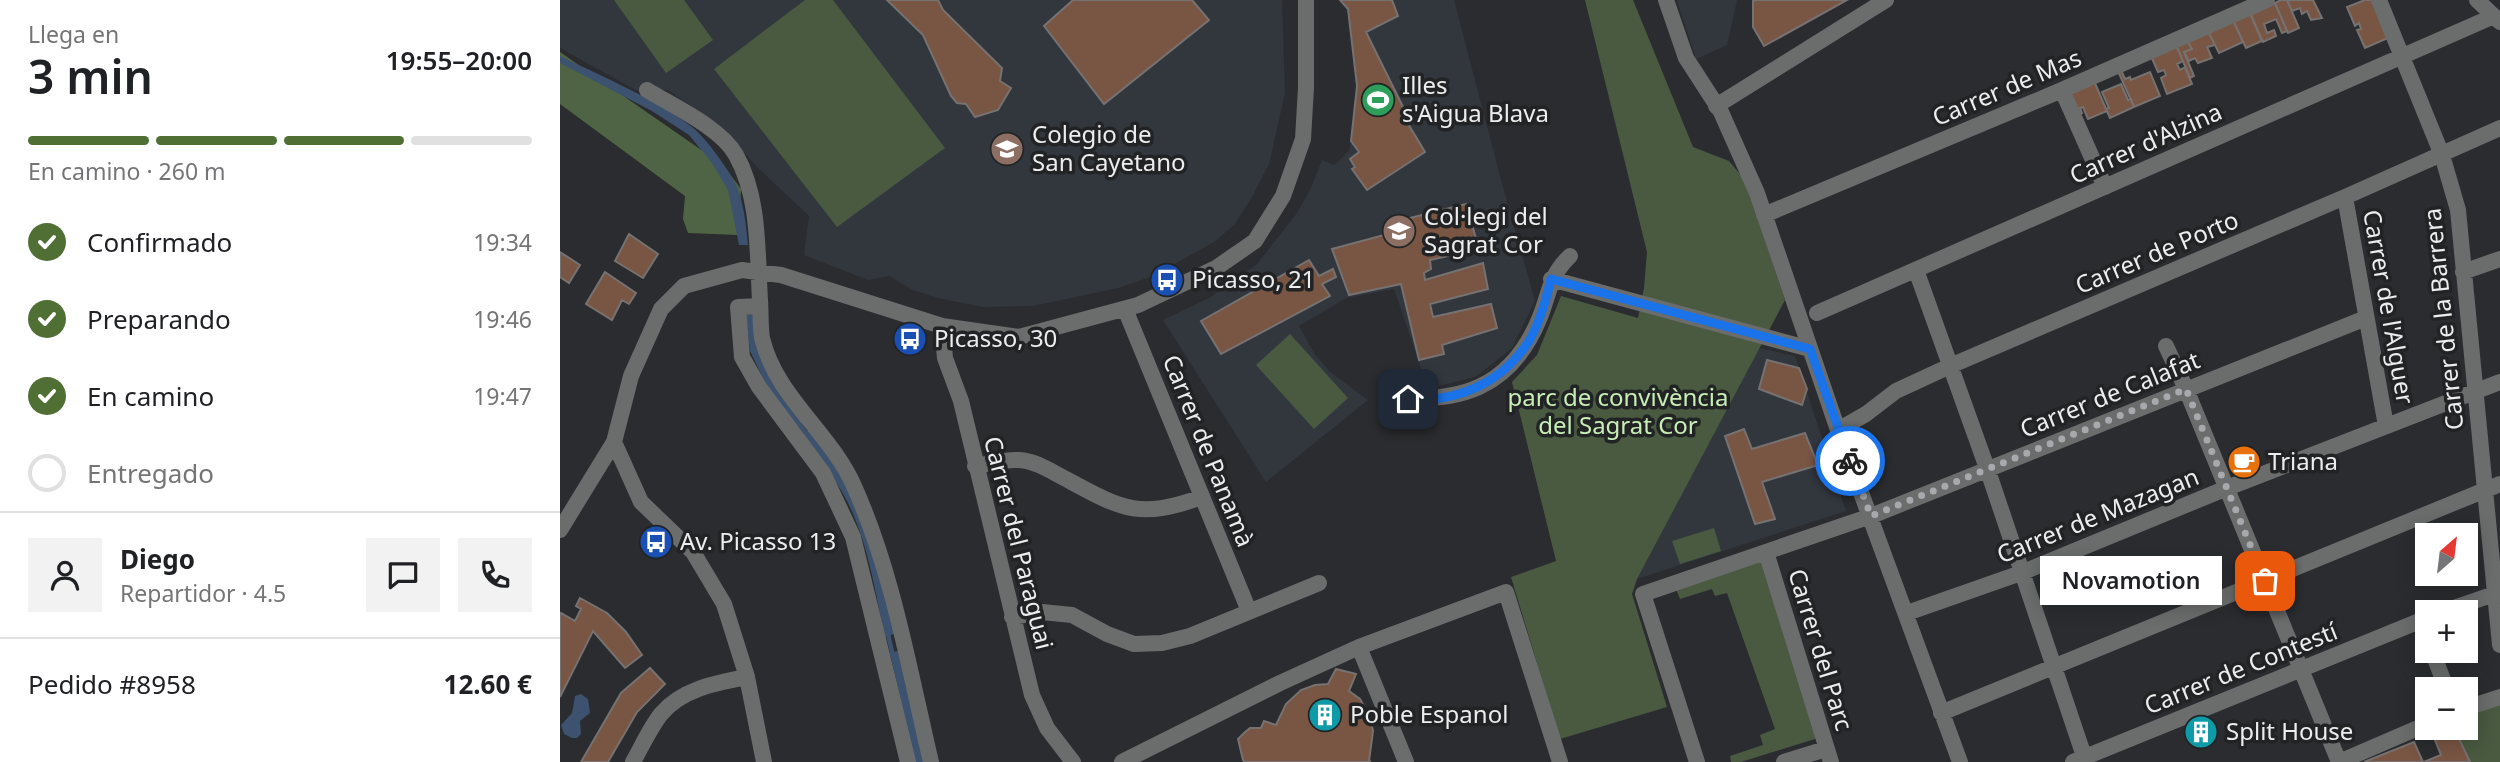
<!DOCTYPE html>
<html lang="es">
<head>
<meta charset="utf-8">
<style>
  :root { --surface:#fff; --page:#f2f2f2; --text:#202124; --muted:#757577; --line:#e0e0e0; --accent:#4f6f34 }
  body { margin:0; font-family:"Noto Sans",sans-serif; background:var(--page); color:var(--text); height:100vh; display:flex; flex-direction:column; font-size:26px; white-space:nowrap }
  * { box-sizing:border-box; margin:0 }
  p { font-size:23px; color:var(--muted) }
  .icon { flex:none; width:38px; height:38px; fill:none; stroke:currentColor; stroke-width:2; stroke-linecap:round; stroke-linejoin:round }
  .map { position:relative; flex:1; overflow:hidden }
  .side { display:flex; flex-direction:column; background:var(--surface); width:560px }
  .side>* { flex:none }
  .needle { width:46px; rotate:28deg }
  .buttons { position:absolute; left:1855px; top:523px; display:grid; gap:14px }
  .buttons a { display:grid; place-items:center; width:63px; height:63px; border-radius:0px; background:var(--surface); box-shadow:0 4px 18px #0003; font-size:35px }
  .pin { position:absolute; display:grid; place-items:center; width:60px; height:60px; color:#fff; margin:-30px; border-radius:14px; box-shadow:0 4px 10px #0006 }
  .courier { position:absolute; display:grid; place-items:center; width:70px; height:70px; margin:-35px; border:5px solid #1a73e8; border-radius:50%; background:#fff; color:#222; box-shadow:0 2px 9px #0007 }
  .bubble { position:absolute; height:49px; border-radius:0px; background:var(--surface); box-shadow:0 4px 18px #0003; font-size:23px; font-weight:600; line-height:49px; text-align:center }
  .overview em { font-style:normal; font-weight:600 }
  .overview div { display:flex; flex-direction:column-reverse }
  .overview { display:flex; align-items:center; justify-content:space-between; height:119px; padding:0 28px }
  h1 { font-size:46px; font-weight:600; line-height:52px }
  .bar { display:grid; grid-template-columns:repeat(4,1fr); gap:10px 7px; align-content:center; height:84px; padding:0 28px }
  .bar i { height:9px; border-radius:5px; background:var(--line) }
  .bar .current { background:var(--accent) }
  .bar p { grid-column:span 4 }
  .line { display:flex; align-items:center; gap:18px; padding:0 28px; border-top:2px solid var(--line) }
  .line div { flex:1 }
  .round { display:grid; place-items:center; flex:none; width:74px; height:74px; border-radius:0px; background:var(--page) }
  ol { padding:0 28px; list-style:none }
  li { display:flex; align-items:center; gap:21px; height:77px }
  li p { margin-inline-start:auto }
  li .icon { padding:7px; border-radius:50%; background:var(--accent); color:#fff; stroke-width:4 }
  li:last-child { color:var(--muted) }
  li i { width:38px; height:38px; border:4px solid var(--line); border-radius:50% }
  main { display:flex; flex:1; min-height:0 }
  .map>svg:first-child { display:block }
  .built { fill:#32373e }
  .green { fill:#495a41 }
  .forest { fill:#4f6444 }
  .water { fill:#3d526f }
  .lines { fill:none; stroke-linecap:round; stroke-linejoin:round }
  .stream { stroke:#3d526f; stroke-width:4.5 }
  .building { fill:#795543; stroke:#767271; stroke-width:2 }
  .minor { stroke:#6b6c6c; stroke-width:16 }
  .done { stroke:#a8a9ac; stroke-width:7; stroke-dasharray:0 12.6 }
  .route { stroke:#1a73e8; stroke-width:9 }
  .labels { text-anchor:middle; stroke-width:7; stroke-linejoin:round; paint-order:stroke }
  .poi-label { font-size:24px; fill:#ecedef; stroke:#212325; text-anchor:start }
  .street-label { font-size:24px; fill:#ecedef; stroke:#212325 }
  .park-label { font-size:24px; fill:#c8eeb6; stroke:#212325 }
</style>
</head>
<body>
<main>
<section class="side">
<div class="overview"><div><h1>3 min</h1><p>Llega en</p></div><em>19:55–20:00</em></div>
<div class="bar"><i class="current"></i><i class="current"></i><i class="current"></i><i></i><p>En camino · 260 m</p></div>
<ol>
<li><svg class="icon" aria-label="check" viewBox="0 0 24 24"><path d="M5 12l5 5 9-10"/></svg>Confirmado<p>19:34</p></li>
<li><svg class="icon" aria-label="check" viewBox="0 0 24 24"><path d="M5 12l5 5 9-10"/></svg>Preparando<p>19:46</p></li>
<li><svg class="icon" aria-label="check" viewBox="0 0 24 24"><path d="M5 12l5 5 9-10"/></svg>En camino<p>19:47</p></li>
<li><i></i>Entregado</li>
</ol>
<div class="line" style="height:126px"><a class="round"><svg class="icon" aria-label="person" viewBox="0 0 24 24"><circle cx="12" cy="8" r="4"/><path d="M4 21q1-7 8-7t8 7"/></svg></a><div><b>Diego</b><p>Repartidor · 4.5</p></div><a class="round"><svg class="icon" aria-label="chat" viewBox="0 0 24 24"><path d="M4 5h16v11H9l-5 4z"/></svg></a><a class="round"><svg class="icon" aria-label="phone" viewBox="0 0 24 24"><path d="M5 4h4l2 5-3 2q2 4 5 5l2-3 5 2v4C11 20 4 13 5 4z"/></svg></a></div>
<div class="line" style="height:91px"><div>Pedido #8958</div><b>12.60 €</b></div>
</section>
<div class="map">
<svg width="1940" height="762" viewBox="0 0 1940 762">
  <rect width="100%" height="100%" fill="#2b2c2f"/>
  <!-- built -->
  <path class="built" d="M0,0H722L725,93L709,164L692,197L674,225L654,242L593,276L558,288L473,306L423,307L378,298L353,290L329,276L308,280L244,255L249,216L197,167L164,130L108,90H87L83,94L0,48Z
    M832,0H894L941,180L975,301L952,348L917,376L868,389L834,289L786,298L739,326L754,353L769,371L808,400L706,482L603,320L651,297L697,264L737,213L751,188L762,160L774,165L789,151L791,141L799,152L793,170L807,190L865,152L844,117L847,114L806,32L838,17Z
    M1117,0H1177L1167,45L1136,59Z
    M1199,348L1235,356L1286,511L1077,579Z"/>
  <!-- green -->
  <path class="green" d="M54,0H124L153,40L106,73Z
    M245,0H273L385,148L277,227L154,69Z
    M1025,0H1073L1133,147L1169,161L1185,180L1225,300L1077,579L1072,594L1107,707L1000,739L951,577L996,561L952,382L977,355L1001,296L1078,318L1084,288L1087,252Z
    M730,334L788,398L754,429L696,365Z
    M1154,528L1161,551L1120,564L1112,541Z
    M1202,557L1258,738L1181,762H1171L1170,756L1203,745L1200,735L1215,729L1167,593L1155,596L1152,589L1120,599L1115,587Z
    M1940,697V762H1910L1895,728H1906V708Z"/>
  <!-- forest -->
  <path class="forest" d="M0,52L163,165L181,189L178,235L128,233L123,219L125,196L0,104Z"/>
  <!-- water -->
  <path class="water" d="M0,56C41,76 96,99 132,127C146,138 170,171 177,187C184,205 186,225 188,245H179L168,190L152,163L129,135L92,111L0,63Z
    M186,315H196L245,420L236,427L206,384L190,351Z
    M251,428L304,515L337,633L325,637C315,591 308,541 286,499C274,476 258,457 242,436Z
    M341,650L367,762H355L330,653Z
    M21,694L28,699L30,713L20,721L21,734L17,738H12L4,734L1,725L12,713L15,696Z"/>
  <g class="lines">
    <!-- stream -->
    <path class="stream" d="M237,421L248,436
      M327,630L333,656"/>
  </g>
  <!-- building -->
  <path class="building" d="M327,0H378L383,10L442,68L440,81L451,88L438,110L415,117L406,104L397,103L391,96L363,35Z
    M513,0H632L649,20L544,104L484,26Z
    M780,0H832L838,16L806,32L847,115L844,117L865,152L807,190L792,169L795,167L790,159L799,152L791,141L797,86L788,9Z
    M1196,0H1287L1204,46L1193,27V1Z
    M1721,0H1727L1739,28L1728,33L1715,3Z
    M1727,0H1753L1762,18L1751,20L1747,11L1742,14L1740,8L1732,11Z
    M1805,0H1812L1828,38L1805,48L1797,30L1801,29L1799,23L1795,26L1787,7Z
    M1715,3L1727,31L1722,33L1716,19L1704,24L1707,33L1714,30L1716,36L1703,42L1690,13Z
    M1690,13L1702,41L1686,48L1673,20Z
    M1673,20L1683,42L1659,53L1648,31Z
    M1648,31L1655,45L1647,47L1652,58L1638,63L1635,58L1629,61L1624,52L1632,49L1627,40Z
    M1627,40L1632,49L1624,52L1634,76L1630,78L1616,45Z
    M1616,45L1623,61L1617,64L1620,70L1625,67L1632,84L1607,94L1601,78L1606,75L1604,70L1598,72L1591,56Z
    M1561,70L1565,79L1570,77L1571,80L1590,72L1600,96L1574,107L1558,71Z
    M1534,81L1547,111L1528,119L1523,107L1520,108L1522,113L1519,115L1509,91Z
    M1561,84L1568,100L1571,99L1574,107L1550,118L1546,109L1549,108L1542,92Z
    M906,204L919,249L870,260L871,269L864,273L865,280L923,263L928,289L870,304L873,317L931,304L937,328L882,345L884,354L859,360L841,284L789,295L772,249L843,230L842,220Z
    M69,234L98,254L83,278L55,261Z
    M0,252L20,265L9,283L0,277Z
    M749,260L759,276L773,269L776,277L762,284L770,296L661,354L641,321Z
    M45,272L76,293L69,304L62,300L52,320L26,304Z
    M1207,360L1239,368L1247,389L1242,405L1199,389Z
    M1184,429L1192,449L1245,433L1258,465L1202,482L1215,519L1195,524L1165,436Z
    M20,598L47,613L66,632L82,655L65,668L33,631L0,697V616L1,613L15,621L21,609L16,606Z
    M90,668L105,684L77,712L48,762H21L61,693Z
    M776,669L796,674L789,691L800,699L810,717L813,731L809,761L811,762H685L683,760L678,739L684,733L690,728H701L704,721L716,725L726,704L741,690L755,685L768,684Z
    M1648,719L1655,737L1634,745L1627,727Z
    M1890,728H1894L1910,762H1864L1881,755L1873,735Z
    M1854,742L1863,762H1804Z"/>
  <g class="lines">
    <!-- minor -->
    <path class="minor" d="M1106,0L1126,58L1161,112L1197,193L1278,430L1400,762
      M1819,0L1882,155L1898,210L1940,645
      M1917,0L1940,22
      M87,90C113,106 161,128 176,155C200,198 197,252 200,300C201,312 200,326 202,338C216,397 270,432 294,486C333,573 349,669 371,762
      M1502,90L1545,187
      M1156,106L1326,0
      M1785,197L1826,426
      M1204,215L1502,90L1707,0
      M1356,270L1427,468L1526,762
      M1903,272L1940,259
      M991,279L1250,349
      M200,306L178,307L182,357L199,387L263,473L293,537L348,762
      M565,309L689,611
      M1257,313L1934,16
      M382,326L385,358L401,401L472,695L487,728L513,762
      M1606,346L1626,389L1779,762
      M827,397C899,404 951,389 980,317C990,292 989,276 1010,256
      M1278,430L1306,414L1336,391L1390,366L1785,197L1940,128
      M54,442L81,502L133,552L164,604L187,677L204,762
      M415,466C429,464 445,459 459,460C475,461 489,470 504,478C562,509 577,520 642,497
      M0,530L54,442L71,376L101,309L124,286L182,270L221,275L382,326L459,337L578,305L656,268L695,241L723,196L743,139L746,87V0
      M1206,552L1271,762
      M1882,612L1940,592
      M1347,613L1461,573L1667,488L1940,382
      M452,617L482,612L512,615L547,634L574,644L602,643L630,636L759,583
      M1860,621L1867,639
      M799,647L846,762
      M1872,651L1887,690
      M1906,708L1940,697
      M1381,713L1940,484
      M73,762C82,746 90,728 101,714C122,689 156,683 187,677
      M562,762L720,683L799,647L946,592L1000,762
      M1137,762L1083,594L1311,516L1806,318
      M1224,762L1266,749
      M1513,762L1867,618
      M1779,762L1867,724"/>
  </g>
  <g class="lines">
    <!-- done -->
    <path class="done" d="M1290,461L1311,516L1626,389L1705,581"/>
    <!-- route -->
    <path class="route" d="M848,399C897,403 942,383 969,341C980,323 986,300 991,279L1250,349L1290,461"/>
  </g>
  <!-- icons -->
  <defs>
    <symbol id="stadium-disc" viewBox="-11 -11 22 22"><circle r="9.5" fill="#2e9e5b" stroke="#212325"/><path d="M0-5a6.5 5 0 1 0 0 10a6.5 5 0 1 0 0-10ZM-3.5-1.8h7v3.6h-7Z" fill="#fff"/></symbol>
    <symbol id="school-disc" viewBox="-11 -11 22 22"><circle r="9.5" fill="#8d6e63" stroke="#212325"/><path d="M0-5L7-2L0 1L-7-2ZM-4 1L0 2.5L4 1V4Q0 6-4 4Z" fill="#fff"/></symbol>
    <symbol id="bus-disc" viewBox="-11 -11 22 22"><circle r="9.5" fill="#1a4fb4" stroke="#212325"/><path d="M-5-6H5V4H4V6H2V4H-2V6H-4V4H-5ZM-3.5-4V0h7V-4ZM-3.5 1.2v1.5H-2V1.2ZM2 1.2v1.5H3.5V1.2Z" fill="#fff"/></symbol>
    <symbol id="cafe-disc" viewBox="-11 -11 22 22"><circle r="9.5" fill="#e8710a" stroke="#212325"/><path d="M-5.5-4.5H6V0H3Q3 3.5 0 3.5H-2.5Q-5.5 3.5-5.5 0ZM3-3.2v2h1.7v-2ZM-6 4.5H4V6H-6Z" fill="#fff"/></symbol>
    <symbol id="building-disc" viewBox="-11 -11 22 22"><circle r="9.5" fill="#0f9aa8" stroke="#212325"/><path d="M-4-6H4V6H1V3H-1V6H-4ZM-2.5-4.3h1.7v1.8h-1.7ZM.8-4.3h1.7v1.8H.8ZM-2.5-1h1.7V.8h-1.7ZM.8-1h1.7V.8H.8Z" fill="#fff"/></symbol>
  </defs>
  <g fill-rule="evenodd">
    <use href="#stadium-disc" x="799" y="81" width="38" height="38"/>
    <use href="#school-disc" x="428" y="130" width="38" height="38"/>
    <use href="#school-disc" x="820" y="212" width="38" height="38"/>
    <use href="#bus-disc" x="588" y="261" width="38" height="38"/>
    <use href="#bus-disc" x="331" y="320" width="38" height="38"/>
    <use href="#cafe-disc" x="1665" y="443" width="38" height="38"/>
    <use href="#bus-disc" x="77" y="523" width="38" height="38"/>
    <use href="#building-disc" x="746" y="696" width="38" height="38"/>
    <use href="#building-disc" x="1622" y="713" width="38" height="38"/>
  </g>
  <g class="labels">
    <!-- poi labels -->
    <g class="poi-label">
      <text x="842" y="94">Illes<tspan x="842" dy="28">s'Aigua Blava</tspan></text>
      <text x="472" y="143">Colegio de<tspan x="472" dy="28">San Cayetano</tspan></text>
      <text x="864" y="225">Col·legi del<tspan x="864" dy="28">Sagrat Cor</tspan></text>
      <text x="632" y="288">Picasso, 21</text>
      <text x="374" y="347">Picasso, 30</text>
      <text x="1708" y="470">Triana</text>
      <text x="120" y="550">Av. Picasso 13</text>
      <text x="790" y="723">Poble Espanol</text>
      <text x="1666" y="740">Split House</text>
    </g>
    <!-- street labels -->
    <g class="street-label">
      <text transform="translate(1447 88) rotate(-23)" y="8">Carrer de Mas</text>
      <text transform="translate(1586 144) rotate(-24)" y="8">Carrer d'Alzina</text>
      <text transform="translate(1597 253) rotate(-23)" y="8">Carrer de Porto</text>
      <text transform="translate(1828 307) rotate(80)" y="8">Carrer de l'Alguer</text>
      <text transform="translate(1884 319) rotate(-96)" y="8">Carrer de la Barrera</text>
      <text transform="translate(1550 395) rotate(-22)" y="8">Carrer de Calafat</text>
      <text transform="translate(648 451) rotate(68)" y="8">Carrer de Panamà</text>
      <text transform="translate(1538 516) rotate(-22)" y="8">Carrer de Mazagan</text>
      <text transform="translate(458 543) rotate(76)" y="8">Carrer del Paraguai</text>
      <text transform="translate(1260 650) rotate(73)" y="8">Carrer del Parc</text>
      <text transform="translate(1681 669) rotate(-22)" y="8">Carrer de Contestí</text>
    </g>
    <!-- park labels -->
    <g class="park-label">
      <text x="1058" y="406">parc de convivència<tspan x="1058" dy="28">del Sagrat Cor</tspan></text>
    </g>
  </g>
</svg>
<div class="buttons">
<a><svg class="needle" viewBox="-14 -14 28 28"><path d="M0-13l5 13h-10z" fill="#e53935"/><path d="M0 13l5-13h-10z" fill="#757577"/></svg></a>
<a>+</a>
<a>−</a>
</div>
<div class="pin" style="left:1705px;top:581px;background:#ea580c"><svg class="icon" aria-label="bag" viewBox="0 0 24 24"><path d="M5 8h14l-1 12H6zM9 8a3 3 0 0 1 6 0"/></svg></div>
<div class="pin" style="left:848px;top:399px;background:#1f2937"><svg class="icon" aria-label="home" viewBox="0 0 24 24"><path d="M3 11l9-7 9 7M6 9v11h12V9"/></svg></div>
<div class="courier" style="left:1290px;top:461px"><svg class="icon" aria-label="bike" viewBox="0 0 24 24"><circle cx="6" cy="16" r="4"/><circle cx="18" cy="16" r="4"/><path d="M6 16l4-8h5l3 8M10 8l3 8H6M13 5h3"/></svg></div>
<div class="bubble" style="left:1480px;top:556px;width:182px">Novamotion</div>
</div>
</main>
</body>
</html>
